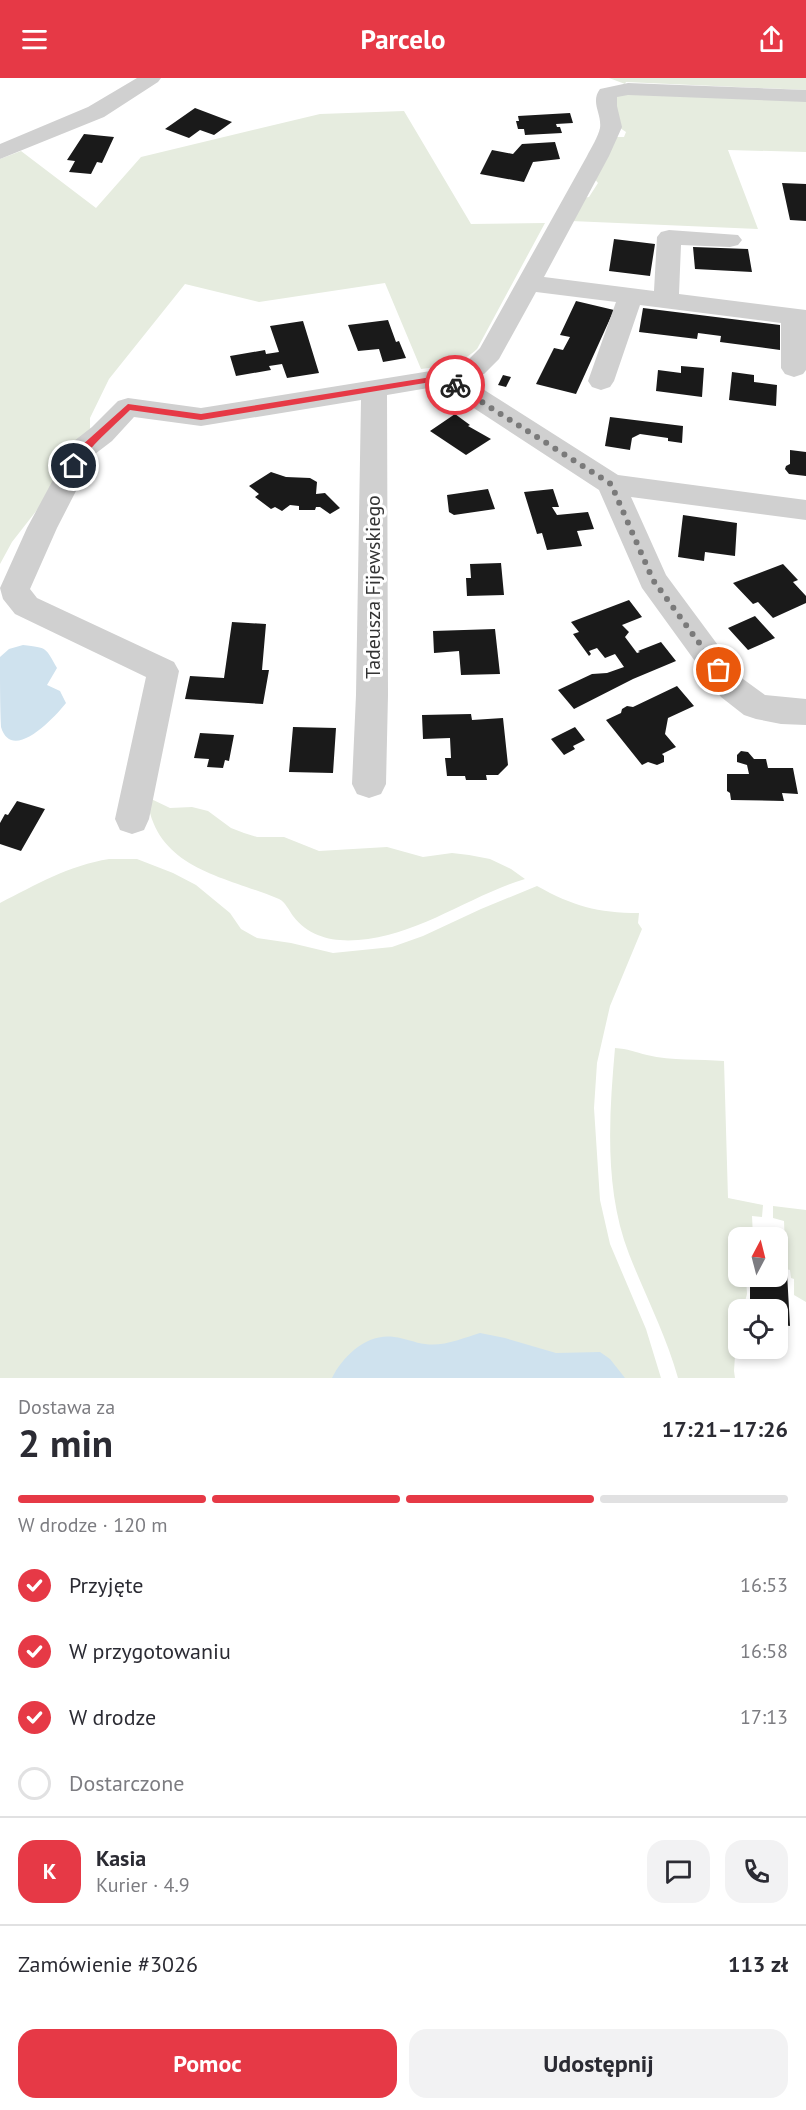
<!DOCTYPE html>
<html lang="pl">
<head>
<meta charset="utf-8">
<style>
  :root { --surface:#fff; --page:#f2f2f3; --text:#2b2b33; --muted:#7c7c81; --line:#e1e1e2; --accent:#e63946 }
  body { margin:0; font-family:"PT Sans",sans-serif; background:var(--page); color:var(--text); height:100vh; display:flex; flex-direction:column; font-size:22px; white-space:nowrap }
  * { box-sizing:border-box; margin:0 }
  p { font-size:20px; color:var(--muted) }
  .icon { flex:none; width:33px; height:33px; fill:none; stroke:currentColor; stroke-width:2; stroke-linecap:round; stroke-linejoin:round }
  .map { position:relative; height:1300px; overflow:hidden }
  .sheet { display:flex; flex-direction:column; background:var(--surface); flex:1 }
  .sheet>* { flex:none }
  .needle { width:39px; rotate:7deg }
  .buttons { position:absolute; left:728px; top:1149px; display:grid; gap:12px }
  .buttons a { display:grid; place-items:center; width:60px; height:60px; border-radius:12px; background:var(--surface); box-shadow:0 3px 9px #0003; font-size:30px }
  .pin { position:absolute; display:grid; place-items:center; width:51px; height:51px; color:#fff; margin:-26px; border:3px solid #fff; border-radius:50%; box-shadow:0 2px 6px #0007 }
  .courier { position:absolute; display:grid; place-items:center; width:60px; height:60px; margin:-30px; border:4px solid #e63946; border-radius:50%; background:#fff; color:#222; box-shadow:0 2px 8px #0007 }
  .headline em { font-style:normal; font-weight:700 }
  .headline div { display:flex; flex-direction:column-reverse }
  .headline { display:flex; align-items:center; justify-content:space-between; height:102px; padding:0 18px }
  h1 { font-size:39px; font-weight:700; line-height:45px }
  .bar { display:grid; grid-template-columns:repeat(4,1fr); gap:9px 6px; align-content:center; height:72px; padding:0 18px }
  .bar i { height:8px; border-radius:4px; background:var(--line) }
  .bar .selected { background:var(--accent) }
  .bar p { grid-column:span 4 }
  .line { display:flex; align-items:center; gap:15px; padding:0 18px; border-top:2px solid var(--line) }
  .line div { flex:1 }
  .round { display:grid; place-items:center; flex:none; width:63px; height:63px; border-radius:18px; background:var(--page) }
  ol { padding:0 18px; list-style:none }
  li { display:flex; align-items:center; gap:18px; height:66px }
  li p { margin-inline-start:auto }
  li .icon { padding:6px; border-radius:50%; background:var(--accent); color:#fff; stroke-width:4 }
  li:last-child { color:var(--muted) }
  li i { width:33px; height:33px; border:3px solid var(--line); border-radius:50% }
  .primary-button { display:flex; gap:12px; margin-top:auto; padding:12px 18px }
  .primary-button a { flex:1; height:69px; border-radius:18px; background:var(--accent); color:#fff; font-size:24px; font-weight:700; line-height:69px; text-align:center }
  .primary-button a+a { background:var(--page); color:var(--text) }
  header { display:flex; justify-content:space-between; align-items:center; height:78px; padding:0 18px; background:var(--accent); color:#fff; font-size:27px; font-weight:700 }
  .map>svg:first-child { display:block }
  .green { fill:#e6ecdf }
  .water { fill:#cfe2ee }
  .building { fill:#1a1a1a }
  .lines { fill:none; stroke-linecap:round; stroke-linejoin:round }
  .minor { fill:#d0d0d0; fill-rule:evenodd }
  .route { fill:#e63946 }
  .done { stroke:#7a7a7a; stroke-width:6; stroke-dasharray:0 10.8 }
  .labels { text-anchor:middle; stroke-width:6; stroke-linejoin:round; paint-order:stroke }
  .street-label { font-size:20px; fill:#333; stroke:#fff }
</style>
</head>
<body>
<header><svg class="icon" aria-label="menu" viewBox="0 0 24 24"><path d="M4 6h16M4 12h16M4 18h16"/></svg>Parcelo<svg class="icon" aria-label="share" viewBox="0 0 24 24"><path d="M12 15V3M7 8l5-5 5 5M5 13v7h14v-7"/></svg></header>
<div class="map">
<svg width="806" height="1300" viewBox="0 0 806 1300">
  <rect width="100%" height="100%" fill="#fff"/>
  <!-- green -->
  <path class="green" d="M609,0H806V12L626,4L625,6Z
    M621,16L806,22V74L728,72L758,151L571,143L583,120L589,119L598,105L594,100L616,59H624L626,54L620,50L615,29L617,18Z
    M404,33L471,146L545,145L477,271C461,286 443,288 421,291L385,205L259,224L185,206L109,301L90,340V357L72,387L12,464L0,486V81L21,73L96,130L141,79L320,36Z
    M147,719L170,730L192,729L208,733L231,750L244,755L257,759H284L319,773L387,769L423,779L452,775L469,777L490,781L511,791L525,801C469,818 418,858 358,862C333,864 309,859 293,838C289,832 285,824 279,821C224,798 155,791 147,719Z
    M109,781H137L173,795L196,807L230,835L241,851L257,860L291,865L333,875L392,869L423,858L481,831L537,808C573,828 597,835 639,835L638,845L642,851L610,928L597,985L594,1030L600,1122L610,1166L646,1251L661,1300H0V825C35,807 70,787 109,781Z
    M615,970C628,971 635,974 647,977C672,983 699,981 724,983L728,1120L763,1127L762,1139L752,1138L753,1159L738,1160V1198L746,1199L747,1216L743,1231L738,1232L734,1293L735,1300H678C666,1257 645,1217 629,1176C604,1111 609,1038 615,970Z
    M773,1128L806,1132V1224L794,1217V1201L791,1200L790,1192L786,1191L784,1143L773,1140Z"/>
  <!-- water -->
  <path class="water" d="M23,567C48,570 45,569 57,590L47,607L60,613L66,625C56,638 12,686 1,649C0,629 0,600 0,579L9,571Z
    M480,1255L505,1260L556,1275L600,1274L610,1281L625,1300H332C343,1278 367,1255 394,1259C405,1260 415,1265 425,1266C443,1269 463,1260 480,1255Z"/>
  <!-- building -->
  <path class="building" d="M195,30L232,44L214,57L200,52L189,60L165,51Z
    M570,35L573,45L556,46L557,49H560L562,55L525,57L524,51H518L516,43H519L518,38Z
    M84,56L114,59L102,85L97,84L91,96L69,94L75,83L67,82Z
    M555,64L560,81L533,84L524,104L480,96L492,72L513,76L522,66Z
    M782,105L806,106V143L790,142Z
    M614,161L655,166L650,198L609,193Z
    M693,169L748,171L752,194L695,191Z
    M576,223L614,232L576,316L536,306L554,270L563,272L570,259L560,257Z
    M643,230L780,247V272L720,264L721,258L698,255L697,261L639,254Z
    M388,242L396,264L399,263L406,280L383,284L379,271L358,273L348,247Z
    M303,243L319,295L287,300L282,286L269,288L271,292L236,298L230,278L265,272L266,276L279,274L270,248Z
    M681,288L704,290L702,319L656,313L658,292L681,295Z
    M732,294L754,297V304L777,307L776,328L729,322Z
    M503,297L511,299L506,309L498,307Z
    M455,336L470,347L468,348L491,361L466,377L430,353Z
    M610,339L683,348L682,365L668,363V360L640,356L632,360L630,372L605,368Z
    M790,372L806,374V398L789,396L785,391L786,388L790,386Z
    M271,394L286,399L310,400L317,404L316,416L325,415L340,430L330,436L320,429H316L315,432H299V428L290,427L282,433L275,429L271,431L255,419L259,416L249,408Z
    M488,411L495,431L454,437L449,434L447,417Z
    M553,411L559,429H552L557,437L588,434L594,451L577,453L582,468L547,472L542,455L537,456L524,414Z
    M683,437L737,445L735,478L705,474L704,483L678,479Z
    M501,485L504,517L467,518L466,500H471L470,486Z
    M783,486L798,502L793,504L806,518V525L773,540L758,524L753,526L733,505Z
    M629,522L642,539L622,547L629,554L625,559L637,575L640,574L638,573L661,564L676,583L633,601L574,631L558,612L592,596L607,595L624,589L615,576L605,580L597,570L589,573L591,576L589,578L573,556L579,554L571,544Z
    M755,538L775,560L748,572L728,550Z
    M232,544L266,546L262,592H269L263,626L185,621L190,598L224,600Z
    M495,551L500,596L461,597L459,573L434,575L433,553Z
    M677,608L694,628L668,640L665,656L676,669L662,676L664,678V684L657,687L648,684L642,687L606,642L621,635L622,631L627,628L633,629Z
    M471,636L472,642L503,640L508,687L498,697H486L487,702H466L465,698H447L445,680H451L450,660L423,661L422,637Z
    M293,649L336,650L333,695L289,694Z
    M575,649L585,662L573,668L575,671L564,677L551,661Z
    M200,655L234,657L229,683L225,682L223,690L207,689L209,681L194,680Z
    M741,673L748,674L754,681H766L768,690H793L798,716L782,715L784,723L731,722L730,715L727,713V696H749L747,687L737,684V677Z
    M17,723L45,731L21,773L0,766V745L5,736L8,737Z
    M777,1193L787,1195L790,1248L777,1246V1232H750V1198H777Z"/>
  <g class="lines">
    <!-- minor -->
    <path class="minor" d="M137,0H161L158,4L104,39L0,81V66L88,29Z
      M628,5L806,12V24L628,17L617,19V28L622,49L609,78L544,199L654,213L657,159L661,154L669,152L738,157L742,162L738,167L730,169L681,167L679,216L806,232V292L803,296L794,299L785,296L781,290V245L640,227L614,303L610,309L601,312L592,309L588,303L616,224L536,214L499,281L484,296L467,301L618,397L806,422V442L631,419L666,497L743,601L765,617L806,621V647L781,646L756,641L744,637L721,619L642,510L599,412L440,308L387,317L388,617L386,706L381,716L369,720L357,716L352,706L356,617L361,322L201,348L134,339L112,363L95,376L57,450L30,511L37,520L174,584L179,593L149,741L144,752L132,756L120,752L115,741L146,599L15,536L3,521L0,510L27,450L74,363L92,349L118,323L128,320L201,330L443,291L466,284L480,270L587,78C591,70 598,59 600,50C602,36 590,24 600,11Z"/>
  </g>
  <!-- route -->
  <path class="route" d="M444,297L458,305V308H453L443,302L201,342L130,332C111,351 90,367 77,390L70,388L81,368L128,326L201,336Z"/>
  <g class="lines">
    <!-- done -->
    <path class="done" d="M455,307L611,406L653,502L719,592"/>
  </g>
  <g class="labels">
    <!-- street labels -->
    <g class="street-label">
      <text transform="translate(373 509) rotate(-90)" y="7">Tadeusza Fijewskiego</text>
    </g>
  </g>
</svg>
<div class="buttons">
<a><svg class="needle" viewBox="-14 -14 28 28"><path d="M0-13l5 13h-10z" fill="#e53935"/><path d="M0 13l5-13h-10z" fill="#7c7c81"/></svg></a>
<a><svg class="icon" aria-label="locate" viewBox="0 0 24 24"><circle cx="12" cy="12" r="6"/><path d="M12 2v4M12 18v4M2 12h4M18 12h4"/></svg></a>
</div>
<div class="pin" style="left:719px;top:592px;background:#ea580c"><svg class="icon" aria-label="bag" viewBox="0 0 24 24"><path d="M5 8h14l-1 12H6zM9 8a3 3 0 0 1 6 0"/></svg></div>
<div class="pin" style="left:74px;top:388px;background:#1f2937"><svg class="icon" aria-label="home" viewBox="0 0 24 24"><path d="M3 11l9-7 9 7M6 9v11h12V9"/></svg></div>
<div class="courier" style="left:455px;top:307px"><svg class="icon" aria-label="bike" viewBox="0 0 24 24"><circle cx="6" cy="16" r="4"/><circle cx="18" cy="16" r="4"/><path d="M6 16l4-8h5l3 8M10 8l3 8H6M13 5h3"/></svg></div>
</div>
<section class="sheet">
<div class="headline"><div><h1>2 min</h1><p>Dostawa za</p></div><em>17:21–17:26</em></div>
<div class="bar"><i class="selected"></i><i class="selected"></i><i class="selected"></i><i></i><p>W drodze · 120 m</p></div>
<ol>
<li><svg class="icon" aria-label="check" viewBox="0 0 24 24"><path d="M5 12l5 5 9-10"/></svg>Przyjęte<p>16:53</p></li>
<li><svg class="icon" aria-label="check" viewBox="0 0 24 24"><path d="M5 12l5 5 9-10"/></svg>W przygotowaniu<p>16:58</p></li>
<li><svg class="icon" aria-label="check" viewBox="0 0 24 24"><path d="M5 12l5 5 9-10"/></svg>W drodze<p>17:13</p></li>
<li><i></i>Dostarczone</li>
</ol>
<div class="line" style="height:108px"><b class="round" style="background:var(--accent);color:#fff">K</b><div><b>Kasia</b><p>Kurier · 4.9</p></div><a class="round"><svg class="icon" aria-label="chat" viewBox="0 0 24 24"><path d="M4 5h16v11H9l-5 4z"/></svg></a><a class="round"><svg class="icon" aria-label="phone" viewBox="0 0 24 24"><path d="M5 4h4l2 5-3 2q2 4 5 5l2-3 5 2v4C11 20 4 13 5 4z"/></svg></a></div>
<div class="line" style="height:78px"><div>Zamówienie #3026</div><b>113 zł</b></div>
<div class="primary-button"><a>Pomoc</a><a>Udostępnij</a></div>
</section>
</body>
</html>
